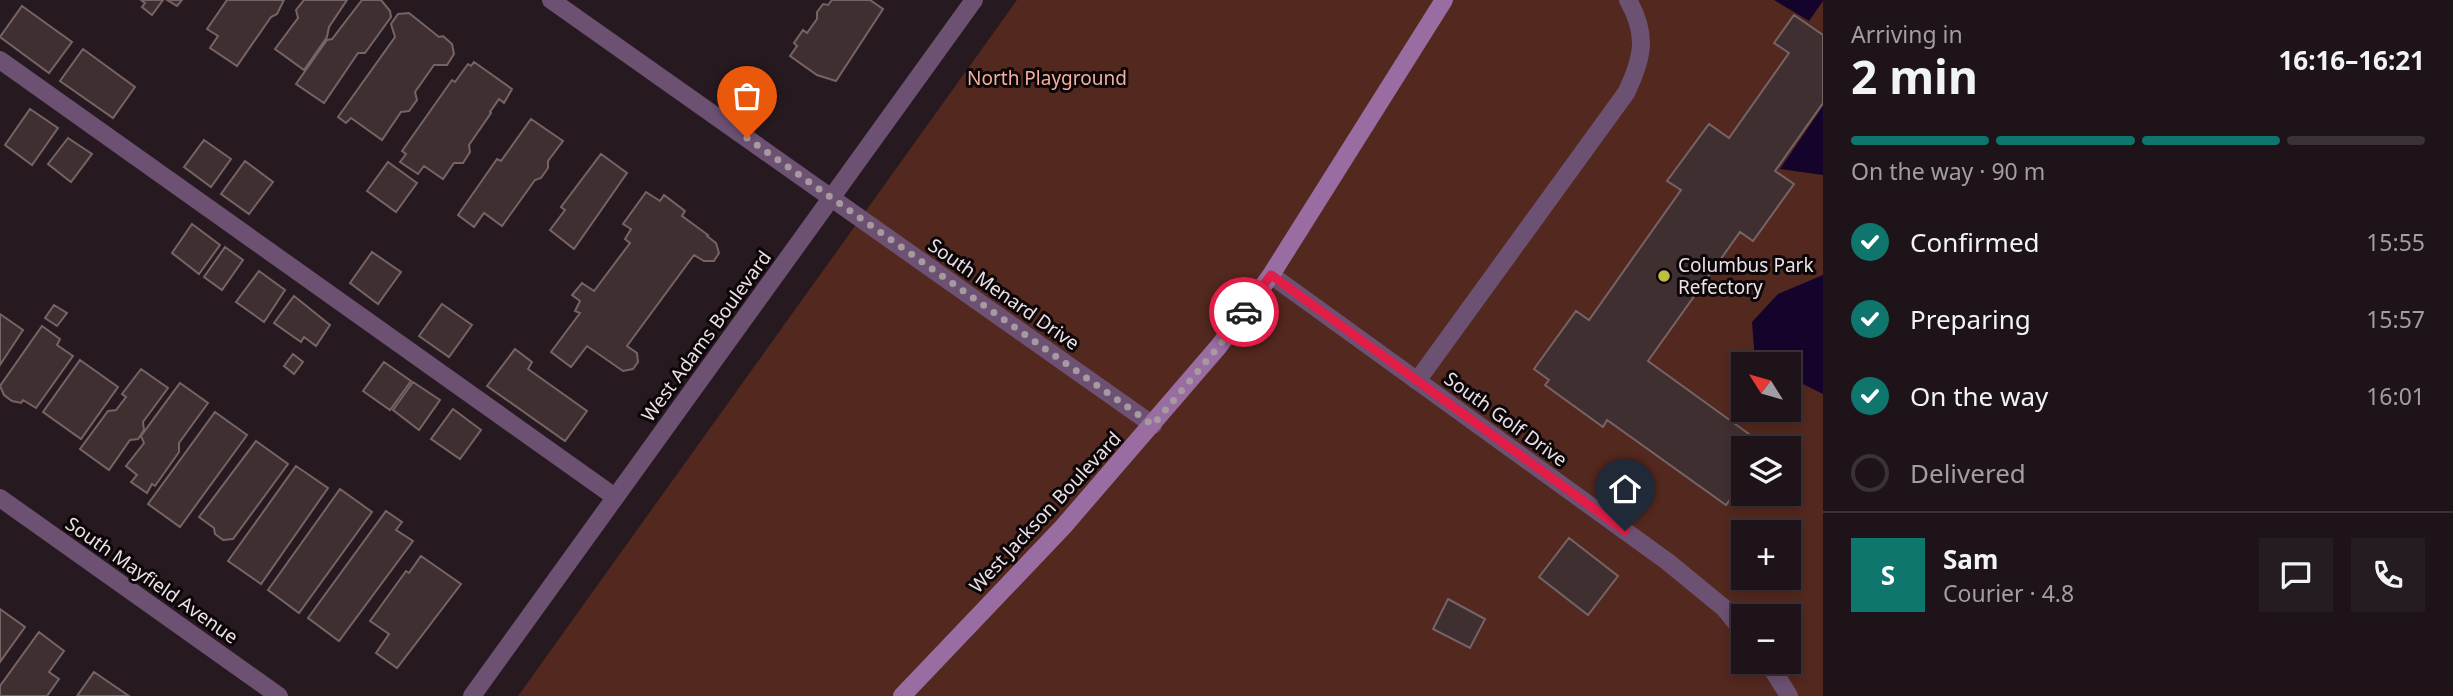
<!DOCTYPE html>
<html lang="en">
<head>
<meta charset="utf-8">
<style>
  :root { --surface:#1d1318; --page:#251c21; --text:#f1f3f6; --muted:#a09ea2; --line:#3b3237; --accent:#0f766e }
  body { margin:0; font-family:"Noto Sans",sans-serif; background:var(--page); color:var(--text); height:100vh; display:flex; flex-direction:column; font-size:26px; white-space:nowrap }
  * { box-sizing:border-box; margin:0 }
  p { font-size:23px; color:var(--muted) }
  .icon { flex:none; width:38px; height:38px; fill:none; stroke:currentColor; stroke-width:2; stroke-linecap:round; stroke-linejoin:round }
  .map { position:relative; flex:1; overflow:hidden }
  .sheet { display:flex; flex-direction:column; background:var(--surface); width:630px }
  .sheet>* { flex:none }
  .needle { width:46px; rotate:307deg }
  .controls { position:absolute; left:1731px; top:352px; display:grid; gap:14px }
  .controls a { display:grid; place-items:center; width:70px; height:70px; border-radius:0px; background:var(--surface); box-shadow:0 4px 10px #0003,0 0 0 2px var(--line); font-size:35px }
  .pin { position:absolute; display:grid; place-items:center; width:60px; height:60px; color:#fff; margin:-72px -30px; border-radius:50% 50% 50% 0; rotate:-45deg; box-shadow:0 0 7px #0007 }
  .pin .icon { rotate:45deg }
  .courier { position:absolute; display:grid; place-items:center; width:70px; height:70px; margin:-35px; border:5px solid #e11d48; border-radius:50%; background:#fff; color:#222; box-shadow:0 2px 9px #0007 }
  .head em { font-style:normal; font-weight:700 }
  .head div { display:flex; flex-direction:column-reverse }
  .head { display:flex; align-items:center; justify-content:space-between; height:119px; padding:0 28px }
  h1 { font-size:46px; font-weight:700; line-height:52px }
  .bar { display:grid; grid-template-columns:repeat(4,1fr); gap:10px 7px; align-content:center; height:84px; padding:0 28px }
  .bar i { height:9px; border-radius:5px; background:var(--line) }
  .bar .on { background:var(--accent) }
  .bar p { grid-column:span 4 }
  .line { display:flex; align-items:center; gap:18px; padding:0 28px; border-top:2px solid var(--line) }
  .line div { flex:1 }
  .round { display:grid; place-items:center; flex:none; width:74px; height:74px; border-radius:0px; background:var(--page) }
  ol { padding:0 28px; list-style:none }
  li { display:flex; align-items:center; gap:21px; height:77px }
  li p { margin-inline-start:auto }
  li .icon { padding:7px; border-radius:50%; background:var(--accent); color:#fff; stroke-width:4 }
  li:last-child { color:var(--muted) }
  li i { width:38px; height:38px; border:4px solid var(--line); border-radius:50% }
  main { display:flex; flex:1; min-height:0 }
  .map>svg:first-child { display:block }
  .green { fill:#53281e; fill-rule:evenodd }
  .water { fill:#14042c }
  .building { fill:#402f31; stroke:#766365; stroke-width:2 }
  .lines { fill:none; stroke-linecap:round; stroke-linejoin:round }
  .lane { stroke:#6c5172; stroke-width:18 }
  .street { stroke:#6c5172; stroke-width:18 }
  .secondary { stroke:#996da2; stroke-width:18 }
  .done { stroke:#a69aa0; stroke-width:7; stroke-dasharray:0 12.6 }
  .route { stroke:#e11d48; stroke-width:9 }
  .poi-dot { fill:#bfbe41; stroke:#0c0609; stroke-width:2.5 }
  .labels { text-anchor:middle; stroke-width:6; stroke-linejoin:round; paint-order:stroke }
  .park-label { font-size:19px; fill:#f5af9d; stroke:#0c0609 }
  .poi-label { font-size:19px; fill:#eae0e5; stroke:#0c0609; text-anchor:start }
  .street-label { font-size:19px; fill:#eae0e5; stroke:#0c0609 }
</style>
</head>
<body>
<main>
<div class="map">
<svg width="1823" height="696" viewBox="0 0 1823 696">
  <rect width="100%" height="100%" fill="#271920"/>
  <!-- green -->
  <path class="green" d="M1017,0H1823V696H518ZM1743,364H1788V410H1743ZM1743,448H1788V494H1743ZM1743,532H1788V578H1743ZM1743,616H1788V662H1743Z"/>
  <!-- water -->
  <path class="water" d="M1774,0H1823V1L1809,21Z
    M1823,106V175L1780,169Z
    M1823,275V394L1789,377L1788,364H1762L1755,360L1752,322L1778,294Z"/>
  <!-- building -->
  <path class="building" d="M141,0H163L152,15L142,7L145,3Z
    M167,0H182L177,6Z
    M227,0H284L277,14L271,17L237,66L210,48L218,36L207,29Z
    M304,0H347L329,27L327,37L304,70L275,49L298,18L296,10Z
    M362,0H381L390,11L391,17L365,53H358L324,103L296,84L327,40L332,39Z
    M832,0H870L883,9L836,81L817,75L790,56L797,46L794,43L803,30L807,33L817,19V12L823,4L828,5Z
    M22,6L72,42L49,73L0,37Z
    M409,13L439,37L443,36L452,44L454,54L447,65H434L415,92L417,100L409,111L401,112L382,140L351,118L346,123L338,117L395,37L391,24L398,14Z
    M1794,15L1823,35V103L1775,171L1794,184L1753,241L1740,232L1648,361L1767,447L1743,448V481L1726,505L1607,420L1603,427L1545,385L1549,380L1534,369L1576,311L1589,320L1681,190L1667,181L1709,124L1729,138L1789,53L1774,43Z
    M83,49L135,87L113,118L60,81Z
    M474,62L512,89L504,103L499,99L490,112L491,113L469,145L470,152L463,163H454L443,179L424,166L418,174L400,162L406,154L402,151L452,80L455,82L468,64L471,66Z
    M30,109L58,128L32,165L5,145Z
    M531,119L563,141L548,161V168L541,178L535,180L502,226L484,213L474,227L458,215L497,159L501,161Z
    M68,138L92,154L71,182L48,164Z
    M204,140L231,159L211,187L184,167Z
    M601,154L627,173L574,249L550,230L565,210L561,207Z
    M245,161L273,182L249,214L221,194Z
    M388,162L417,183L396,212L367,191Z
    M646,192L660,201L664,195L685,211L682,216L708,235L707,236L716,243L719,253L714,261H704L694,255L627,346L637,353L638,362L633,369L623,371L587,346L571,367L551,352L580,313L575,311L580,301L572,295L582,283L594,291L630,243L625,239L631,229L623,224Z
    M192,224L220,245L199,274L172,253Z
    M225,247L243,260L222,290L204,277Z
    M372,252L401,272L378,304L350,283Z
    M259,271L285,290L264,322L236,302Z
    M294,296L330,325L316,346L304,337L301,342L274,323Z
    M442,304L472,325L449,357L419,336Z
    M54,305L67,313L57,326L45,318Z
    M0,314L23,330L0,365Z
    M42,326L60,339L57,345L73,356L36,408L23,400L21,403L12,401L4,395L0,386Z
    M515,349L532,362L528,369L587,411L565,441L487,386Z
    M293,354L303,362L294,374L284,366Z
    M80,360L118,387L81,439L43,412Z
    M384,362L411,381L390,410L363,391Z
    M141,369L168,388L143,422L144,430L138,439L130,440L109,470L80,449L108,411L116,410L126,397L122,394Z
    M413,382L440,400L419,430L393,410Z
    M180,383L208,403L179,443V452L155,486L152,484L147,493L131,482L137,475L126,466L144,443L141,436Z
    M453,409L481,430L460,459L431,439Z
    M215,412L247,435L180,527L148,504Z
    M256,441L288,464L233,539L223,540L215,534L214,528L199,517Z
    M296,466L328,488L261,584L228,561Z
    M340,489L372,512L299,613L268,590Z
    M386,511L402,522L396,530L413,541L339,641L308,618Z
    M1569,538L1618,576L1588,615L1539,577Z
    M421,556L461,584L397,668L376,653L389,634L370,621L406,571L409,573Z
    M1448,599L1485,619L1470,648L1433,629Z
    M0,609L25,627L0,662Z
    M39,632L64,651L49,672L59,679L47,696H0V686Z
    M94,672L129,696H77Z"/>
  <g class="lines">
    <!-- lane -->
    <path class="lane" d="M0,60L615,497
      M1417,381L1626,93C1643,58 1648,35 1628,0"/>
    <!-- street -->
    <path class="street" d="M551,0L1153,425
      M1271,275L1668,562L1724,608L1743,631
      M0,498L279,696
      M1768,662L1789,696
      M472,696L974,0"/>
    <!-- secondary -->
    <path class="secondary" d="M902,696L1063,527L1219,346L1271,275L1444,0"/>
  </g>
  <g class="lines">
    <!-- done -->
    <path class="done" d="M747,138L1153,425L1219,346L1244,312"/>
    <!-- route -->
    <path class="route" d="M1244,312L1271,275L1625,531"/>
  </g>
  <!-- markers -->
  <circle class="poi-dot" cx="1664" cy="276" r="7"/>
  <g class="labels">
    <!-- park labels -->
    <g class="park-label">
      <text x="1047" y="85">North Playground</text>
    </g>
    <!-- poi labels -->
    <g class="poi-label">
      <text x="1678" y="272">Columbus Park<tspan x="1678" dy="22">Refectory</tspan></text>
    </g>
    <!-- street labels -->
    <g class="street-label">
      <text transform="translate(1004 294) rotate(35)" y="7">South Menard Drive</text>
      <text transform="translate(706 336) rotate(-54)" y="7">West Adams Boulevard</text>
      <text transform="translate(1506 419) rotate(36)" y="7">South Golf Drive</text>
      <text transform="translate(1045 512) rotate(-47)" y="7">West Jackson Boulevard</text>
      <text transform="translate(152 580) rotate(35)" y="7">South Mayfield Avenue</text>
    </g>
  </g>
</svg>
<div class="controls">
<a><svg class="needle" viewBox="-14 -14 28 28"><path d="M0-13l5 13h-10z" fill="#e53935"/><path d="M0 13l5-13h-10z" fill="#a09ea2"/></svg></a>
<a><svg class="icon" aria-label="layers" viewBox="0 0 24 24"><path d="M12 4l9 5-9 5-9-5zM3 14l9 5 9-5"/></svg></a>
<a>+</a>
<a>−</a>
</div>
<div class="pin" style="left:747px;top:138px;background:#ea580c"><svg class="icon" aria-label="bag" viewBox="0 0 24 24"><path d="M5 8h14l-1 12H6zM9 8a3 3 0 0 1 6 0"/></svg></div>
<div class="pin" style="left:1625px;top:531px;background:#1f2937"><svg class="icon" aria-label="home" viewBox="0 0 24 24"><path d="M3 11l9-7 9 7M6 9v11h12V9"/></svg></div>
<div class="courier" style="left:1244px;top:312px"><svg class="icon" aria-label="car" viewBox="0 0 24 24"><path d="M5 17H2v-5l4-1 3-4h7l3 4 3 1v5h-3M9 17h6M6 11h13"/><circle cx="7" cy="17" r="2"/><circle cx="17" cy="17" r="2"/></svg></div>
</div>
<section class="sheet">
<div class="head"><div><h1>2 min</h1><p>Arriving in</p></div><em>16:16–16:21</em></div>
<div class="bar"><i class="on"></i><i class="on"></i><i class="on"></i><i></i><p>On the way · 90 m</p></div>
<ol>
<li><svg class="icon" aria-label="check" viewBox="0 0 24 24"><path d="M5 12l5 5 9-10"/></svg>Confirmed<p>15:55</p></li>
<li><svg class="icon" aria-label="check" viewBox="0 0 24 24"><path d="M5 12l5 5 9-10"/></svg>Preparing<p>15:57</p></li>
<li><svg class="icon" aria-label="check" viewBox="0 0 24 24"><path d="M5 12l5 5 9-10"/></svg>On the way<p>16:01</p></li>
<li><i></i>Delivered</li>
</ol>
<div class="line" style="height:126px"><b class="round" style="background:var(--accent);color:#fff">S</b><div><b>Sam</b><p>Courier · 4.8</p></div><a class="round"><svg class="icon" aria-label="chat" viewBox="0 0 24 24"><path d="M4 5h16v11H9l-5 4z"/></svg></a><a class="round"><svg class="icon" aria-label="phone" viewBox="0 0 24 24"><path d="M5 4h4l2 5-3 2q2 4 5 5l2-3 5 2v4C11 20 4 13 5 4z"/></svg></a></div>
</section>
</main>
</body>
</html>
